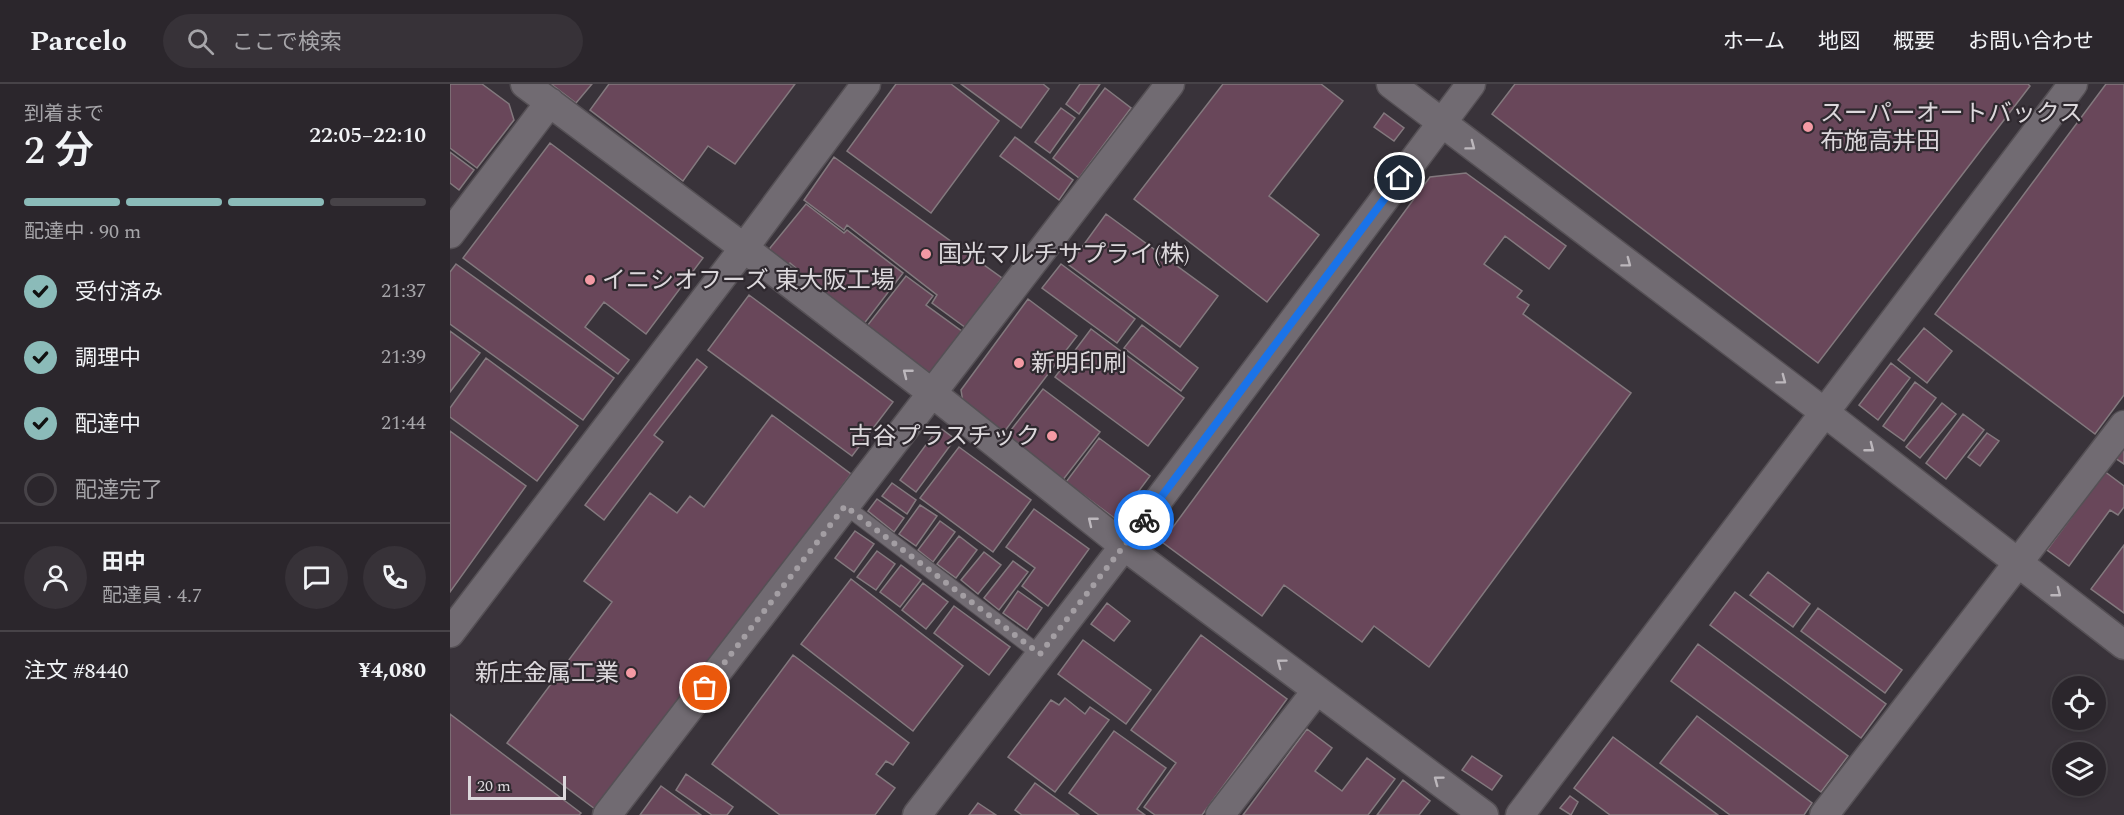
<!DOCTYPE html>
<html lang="ja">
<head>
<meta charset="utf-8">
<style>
  :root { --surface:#2b262c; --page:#373238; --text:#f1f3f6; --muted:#a6a5a9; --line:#474348; --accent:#8bbbb9 }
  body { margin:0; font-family:Spectral,"Noto Sans JP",serif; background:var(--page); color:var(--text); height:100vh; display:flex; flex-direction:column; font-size:22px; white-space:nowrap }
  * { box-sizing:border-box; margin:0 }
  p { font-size:20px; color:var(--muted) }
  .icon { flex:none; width:33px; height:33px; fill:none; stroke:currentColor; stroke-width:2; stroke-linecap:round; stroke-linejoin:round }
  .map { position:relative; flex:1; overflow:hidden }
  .drawer { display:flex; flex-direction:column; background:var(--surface); width:450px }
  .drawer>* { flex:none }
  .controls { position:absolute; left:1602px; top:592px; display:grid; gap:12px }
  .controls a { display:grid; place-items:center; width:54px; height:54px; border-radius:50%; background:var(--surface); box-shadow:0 3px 9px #0003,0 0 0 2px var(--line); font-size:30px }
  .scale { position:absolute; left:18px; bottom:15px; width:98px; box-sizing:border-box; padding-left:6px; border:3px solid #dcd8dc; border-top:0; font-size:16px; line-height:21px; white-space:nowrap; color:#dcd8dc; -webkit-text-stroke:4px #2f292f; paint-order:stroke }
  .pin { position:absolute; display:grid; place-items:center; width:51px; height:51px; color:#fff; margin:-26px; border:3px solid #fff; border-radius:50%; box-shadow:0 2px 6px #0007 }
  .courier { position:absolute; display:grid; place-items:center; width:60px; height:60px; margin:-30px; border:4px solid #1a73e8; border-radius:50%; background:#fff; color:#222; box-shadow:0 2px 8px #0007 }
  .head em { font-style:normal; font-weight:600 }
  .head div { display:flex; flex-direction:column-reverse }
  .head { display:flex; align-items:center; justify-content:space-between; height:102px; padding:0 24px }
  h1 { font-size:39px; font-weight:600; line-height:45px }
  .bar { display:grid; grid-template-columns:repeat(4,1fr); gap:9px 6px; align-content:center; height:72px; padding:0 24px }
  .bar i { height:8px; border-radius:4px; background:var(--line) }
  .bar .selected { background:var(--accent) }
  .bar p { grid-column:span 4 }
  .line { display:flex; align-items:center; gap:15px; padding:0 24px; border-top:2px solid var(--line) }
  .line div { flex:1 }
  .round { display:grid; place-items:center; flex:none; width:63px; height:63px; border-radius:32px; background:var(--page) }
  ol { padding:0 24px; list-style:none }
  li { display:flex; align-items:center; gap:18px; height:66px }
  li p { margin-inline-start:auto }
  li .icon { padding:6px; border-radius:50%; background:var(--accent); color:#111; stroke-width:4 }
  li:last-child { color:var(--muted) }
  li i { width:33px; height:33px; border:3px solid var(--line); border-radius:50% }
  header { display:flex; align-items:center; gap:36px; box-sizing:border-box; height:84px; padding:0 30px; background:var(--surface); border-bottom:2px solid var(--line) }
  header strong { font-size:28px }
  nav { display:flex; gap:33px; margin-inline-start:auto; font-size:21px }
  .search { width:420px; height:54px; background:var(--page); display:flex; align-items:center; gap:15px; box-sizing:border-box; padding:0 21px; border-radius:33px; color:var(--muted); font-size:22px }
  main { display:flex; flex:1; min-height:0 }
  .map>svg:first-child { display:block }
  .building { fill:#69475a; stroke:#83797e; stroke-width:1.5 }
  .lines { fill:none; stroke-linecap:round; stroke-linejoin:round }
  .lane-casing { stroke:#555055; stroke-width:17 }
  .street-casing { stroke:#555055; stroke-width:31 }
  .lane { stroke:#716b72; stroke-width:15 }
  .street { stroke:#716b72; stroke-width:28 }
  .oneway { stroke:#bcb7bc }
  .done { stroke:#a39ea3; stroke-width:6; stroke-dasharray:0 10.8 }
  .route { stroke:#1a73e8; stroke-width:8 }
  .poi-dot { fill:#f49aa4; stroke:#2f292f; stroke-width:2 }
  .labels { text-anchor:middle; stroke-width:4.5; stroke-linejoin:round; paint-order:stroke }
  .poi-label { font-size:24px; fill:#dcd8dc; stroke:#2f292f; text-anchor:start }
</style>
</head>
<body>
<header>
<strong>Parcelo</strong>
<div class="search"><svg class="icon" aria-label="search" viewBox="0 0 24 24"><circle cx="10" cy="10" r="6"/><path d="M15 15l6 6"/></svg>ここで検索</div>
<nav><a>ホーム</a><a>地図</a><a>概要</a><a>お問い合わせ</a></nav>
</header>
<main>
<section class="drawer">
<div class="head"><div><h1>2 分</h1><p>到着まで</p></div><em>22:05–22:10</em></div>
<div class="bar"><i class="selected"></i><i class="selected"></i><i class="selected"></i><i></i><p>配達中 · 90 m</p></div>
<ol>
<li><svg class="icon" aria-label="check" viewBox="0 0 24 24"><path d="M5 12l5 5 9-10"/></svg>受付済み<p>21:37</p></li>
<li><svg class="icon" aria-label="check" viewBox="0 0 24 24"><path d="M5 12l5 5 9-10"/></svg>調理中<p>21:39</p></li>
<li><svg class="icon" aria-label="check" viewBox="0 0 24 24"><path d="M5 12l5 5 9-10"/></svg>配達中<p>21:44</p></li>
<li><i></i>配達完了</li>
</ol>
<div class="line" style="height:108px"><a class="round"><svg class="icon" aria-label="person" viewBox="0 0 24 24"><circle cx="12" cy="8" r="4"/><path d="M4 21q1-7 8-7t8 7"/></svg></a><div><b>田中</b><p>配達員 · 4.7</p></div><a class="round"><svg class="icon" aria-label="chat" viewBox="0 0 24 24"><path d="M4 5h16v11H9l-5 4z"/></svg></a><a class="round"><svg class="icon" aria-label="phone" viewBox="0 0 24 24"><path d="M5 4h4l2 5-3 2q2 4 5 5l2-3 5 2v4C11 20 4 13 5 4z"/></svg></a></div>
<div class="line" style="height:78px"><div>注文 #8440</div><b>¥4,080</b></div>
</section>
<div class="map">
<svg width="1674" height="731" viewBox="0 0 1674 731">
  <rect width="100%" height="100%" fill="#39333a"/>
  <!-- building -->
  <path class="building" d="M0,0H32L59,20L64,36L27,84L0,64Z
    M101,0H142L126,19Z
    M159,0H345L285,80L258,62L233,97L140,26Z
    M446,0H501L549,37L481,129L397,67Z
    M511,0H593L599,5L571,44Z
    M630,0H650L629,30L616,20Z
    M773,0H871L893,17L819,112L869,151L817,218L684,115Z
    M1065,0H1578L1580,2L1368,279L1042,30Z
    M1656,0H1674V311L1645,350L1485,230Z
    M655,4L681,24L629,94L603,74Z
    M611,24L625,34L600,69L585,58Z
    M934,29L954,44L944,57L924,43Z
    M565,53L623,96L609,116L550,72Z
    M100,59L253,174L196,250L154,218L135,243L179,276L168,290L13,174Z
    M0,68L24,86L9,106L0,99Z
    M384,73L552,194L516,244L482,219L487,211L397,141L394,146L354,116Z
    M1016,89L1116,162L1099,185L1055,152L1034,180L1072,207L1067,213L1079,221L1073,230L1181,309L979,583L924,542L912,558L834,501L812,532L712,458L980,93Z
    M356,120L394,149L397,146L453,189L413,241L343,187L346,184L340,179L334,186L321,173L320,164Z
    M656,130L768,212L730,263L619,181Z
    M6,180L164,294L133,336L0,240V188Z
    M611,180L685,235L667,259L592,204Z
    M456,192L483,212L476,221L513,248L481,290L417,242Z
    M299,211L443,318L402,372L258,266Z
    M578,215L627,252L551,352L514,324L511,306Z
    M692,241L748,284L731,307L674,264Z
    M1474,244L1502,267L1477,299L1448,276Z
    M641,245L734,314L698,362L605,293Z
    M0,247L30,269L0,308Z
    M36,274L128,342L87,397L0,333V324Z
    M247,275L257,283L204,351L213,358L154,436L135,421Z
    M1441,279L1460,294L1428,336L1409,321Z
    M1465,298L1486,314L1454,357L1433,342Z
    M593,305L650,348L612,397L554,355Z
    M1492,319L1506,330L1470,374L1456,363Z
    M1513,330L1534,346L1496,395L1476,379Z
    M322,331L401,390L149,728L57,659L162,518L134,497L200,409L227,429L240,412L254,423Z
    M489,343L505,355L466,408L450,396Z
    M0,347L76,402L0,508Z
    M1537,349L1549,357L1530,382L1518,373Z
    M649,354L700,392L667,436L616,398Z
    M1674,362V380L1665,374Z
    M509,363L581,416L543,468L470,414Z
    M1650,384L1674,402V423L1668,431L1660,426L1619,482L1597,466L1637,412Z
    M442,399L466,416L457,430L432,412Z
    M427,415L454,434L444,448L418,427Z
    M470,421L487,432L466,462L449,450Z
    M584,425L639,465L598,522L572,502L585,484L556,463Z
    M490,437L505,448L483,478L468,466Z
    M405,447L424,460L404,488L385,474Z
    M509,452L527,466L506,494L487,480Z
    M1674,461V529L1641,505Z
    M427,467L445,480L426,506L407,493Z
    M534,468L551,481L528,510L511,496Z
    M563,477L578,488L549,526L534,514Z
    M451,481L471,496L450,523L430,508Z
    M1318,488L1360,520L1343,543L1300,511Z
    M401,495L513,582L463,647L351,560Z
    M473,499L498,518L476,545L452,526Z
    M568,507L592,524L577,546L553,529Z
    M1285,508L1436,620L1411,654L1260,541Z
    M657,519L680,537L664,557L641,540Z
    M504,522L560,563L539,591L484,549Z
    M1368,524L1452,586L1435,609L1351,547Z
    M751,551L837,615L752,731H705L694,723L726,679L681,646Z
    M633,556L701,606L676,640L608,590Z
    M1248,560L1398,672L1371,708L1221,597Z
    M343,571L459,659L443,681L436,677L426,690L445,704L425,731H330L262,680Z
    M615,614L635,630L640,623L659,636L605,708L558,673L601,616L609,621Z
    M0,630L131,729L129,731H0Z
    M1247,632L1362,719L1354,731H1280L1210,679Z
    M857,645L882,664L865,687L892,707L917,674L945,695L918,731H793Z
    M664,647L716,684L687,725L695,731H649L619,709Z
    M1163,653L1268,731H1160L1124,704Z
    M1022,672L1052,692L1042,706L1012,686Z
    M236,690L283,723L277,731H262L226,706Z
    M953,696L980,717L969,731H927Z
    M585,699L629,731H572L565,726Z
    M211,702L251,731H190Z
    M1120,712L1128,718L1121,731L1110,724Z
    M528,719L546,731H519Z"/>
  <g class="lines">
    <defs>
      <path id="lane" d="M395,422L590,570"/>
      <path id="street" d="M75,0L294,164L482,309L674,462L1034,731
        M941,0L1374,328L1674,561
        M0,150L100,18
        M0,549L294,164L416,0
        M157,731L720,0
        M467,731L674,462L1021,0
        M770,731L867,606
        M1070,731L1623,0
        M1374,731L1674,341"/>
    </defs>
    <!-- lane casing -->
    <use href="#lane" class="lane-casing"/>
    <!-- street casing -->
    <use href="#street" class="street-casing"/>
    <!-- lane -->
    <use href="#lane" class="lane"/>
    <!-- street -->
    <use href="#street" class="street"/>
  </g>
  <!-- one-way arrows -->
  <defs><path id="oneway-chevron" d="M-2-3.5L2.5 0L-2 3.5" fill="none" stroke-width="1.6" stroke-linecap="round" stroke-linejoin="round" transform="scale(1.5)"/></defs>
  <g class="oneway">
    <use href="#oneway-chevron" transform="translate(1021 62) rotate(37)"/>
    <use href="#oneway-chevron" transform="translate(1177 179) rotate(37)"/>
    <use href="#oneway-chevron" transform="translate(457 289) rotate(-142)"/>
    <use href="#oneway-chevron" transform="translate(1332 296) rotate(37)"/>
    <use href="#oneway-chevron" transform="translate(1420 364) rotate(38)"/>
    <use href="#oneway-chevron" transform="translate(642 437) rotate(-141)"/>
    <use href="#oneway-chevron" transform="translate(1607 509) rotate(38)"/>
    <use href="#oneway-chevron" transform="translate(831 579) rotate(-143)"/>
    <use href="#oneway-chevron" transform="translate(988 696) rotate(-143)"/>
  </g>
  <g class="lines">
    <!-- done -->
    <path class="done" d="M255,604L395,422L590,570L694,436"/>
    <!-- route -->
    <path class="route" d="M694,436L950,94"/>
  </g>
  <!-- markers -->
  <g class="poi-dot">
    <circle cx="1358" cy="43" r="6"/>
    <circle cx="476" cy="170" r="6"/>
    <circle cx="140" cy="196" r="6"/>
    <circle cx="569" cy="279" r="6"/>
    <circle cx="602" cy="352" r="6"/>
    <circle cx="181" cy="589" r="6"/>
  </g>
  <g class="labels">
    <!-- poi labels -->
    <g class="poi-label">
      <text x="1370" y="37">スーパーオートバックス<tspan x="1370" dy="28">布施高井田</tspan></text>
      <text x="488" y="178">国光マルチサプライ(株)</text>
      <text x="152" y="204">イニシオフーズ 東大阪工場</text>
      <text x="581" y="287">新明印刷</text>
      <text x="590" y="360" text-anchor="end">古谷プラスチック</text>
      <text x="169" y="597" text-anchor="end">新庄金属工業</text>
    </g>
  </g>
</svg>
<div class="controls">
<a><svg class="icon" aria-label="locate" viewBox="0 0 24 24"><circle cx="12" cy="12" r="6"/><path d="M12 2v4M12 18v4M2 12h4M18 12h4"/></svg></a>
<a><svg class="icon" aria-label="layers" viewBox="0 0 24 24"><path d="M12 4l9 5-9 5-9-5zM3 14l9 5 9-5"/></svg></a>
</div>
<div class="scale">20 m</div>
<div class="pin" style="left:255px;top:604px;background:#ea580c"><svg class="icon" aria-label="bag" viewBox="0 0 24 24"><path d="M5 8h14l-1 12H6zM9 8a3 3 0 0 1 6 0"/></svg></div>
<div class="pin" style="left:950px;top:94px;background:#1f2937"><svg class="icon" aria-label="home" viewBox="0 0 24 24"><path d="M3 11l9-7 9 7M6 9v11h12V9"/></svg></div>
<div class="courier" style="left:694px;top:436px"><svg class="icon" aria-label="bike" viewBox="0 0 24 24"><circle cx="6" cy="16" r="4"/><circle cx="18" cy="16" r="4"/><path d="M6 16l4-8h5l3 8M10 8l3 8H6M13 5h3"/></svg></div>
</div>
</main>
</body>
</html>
